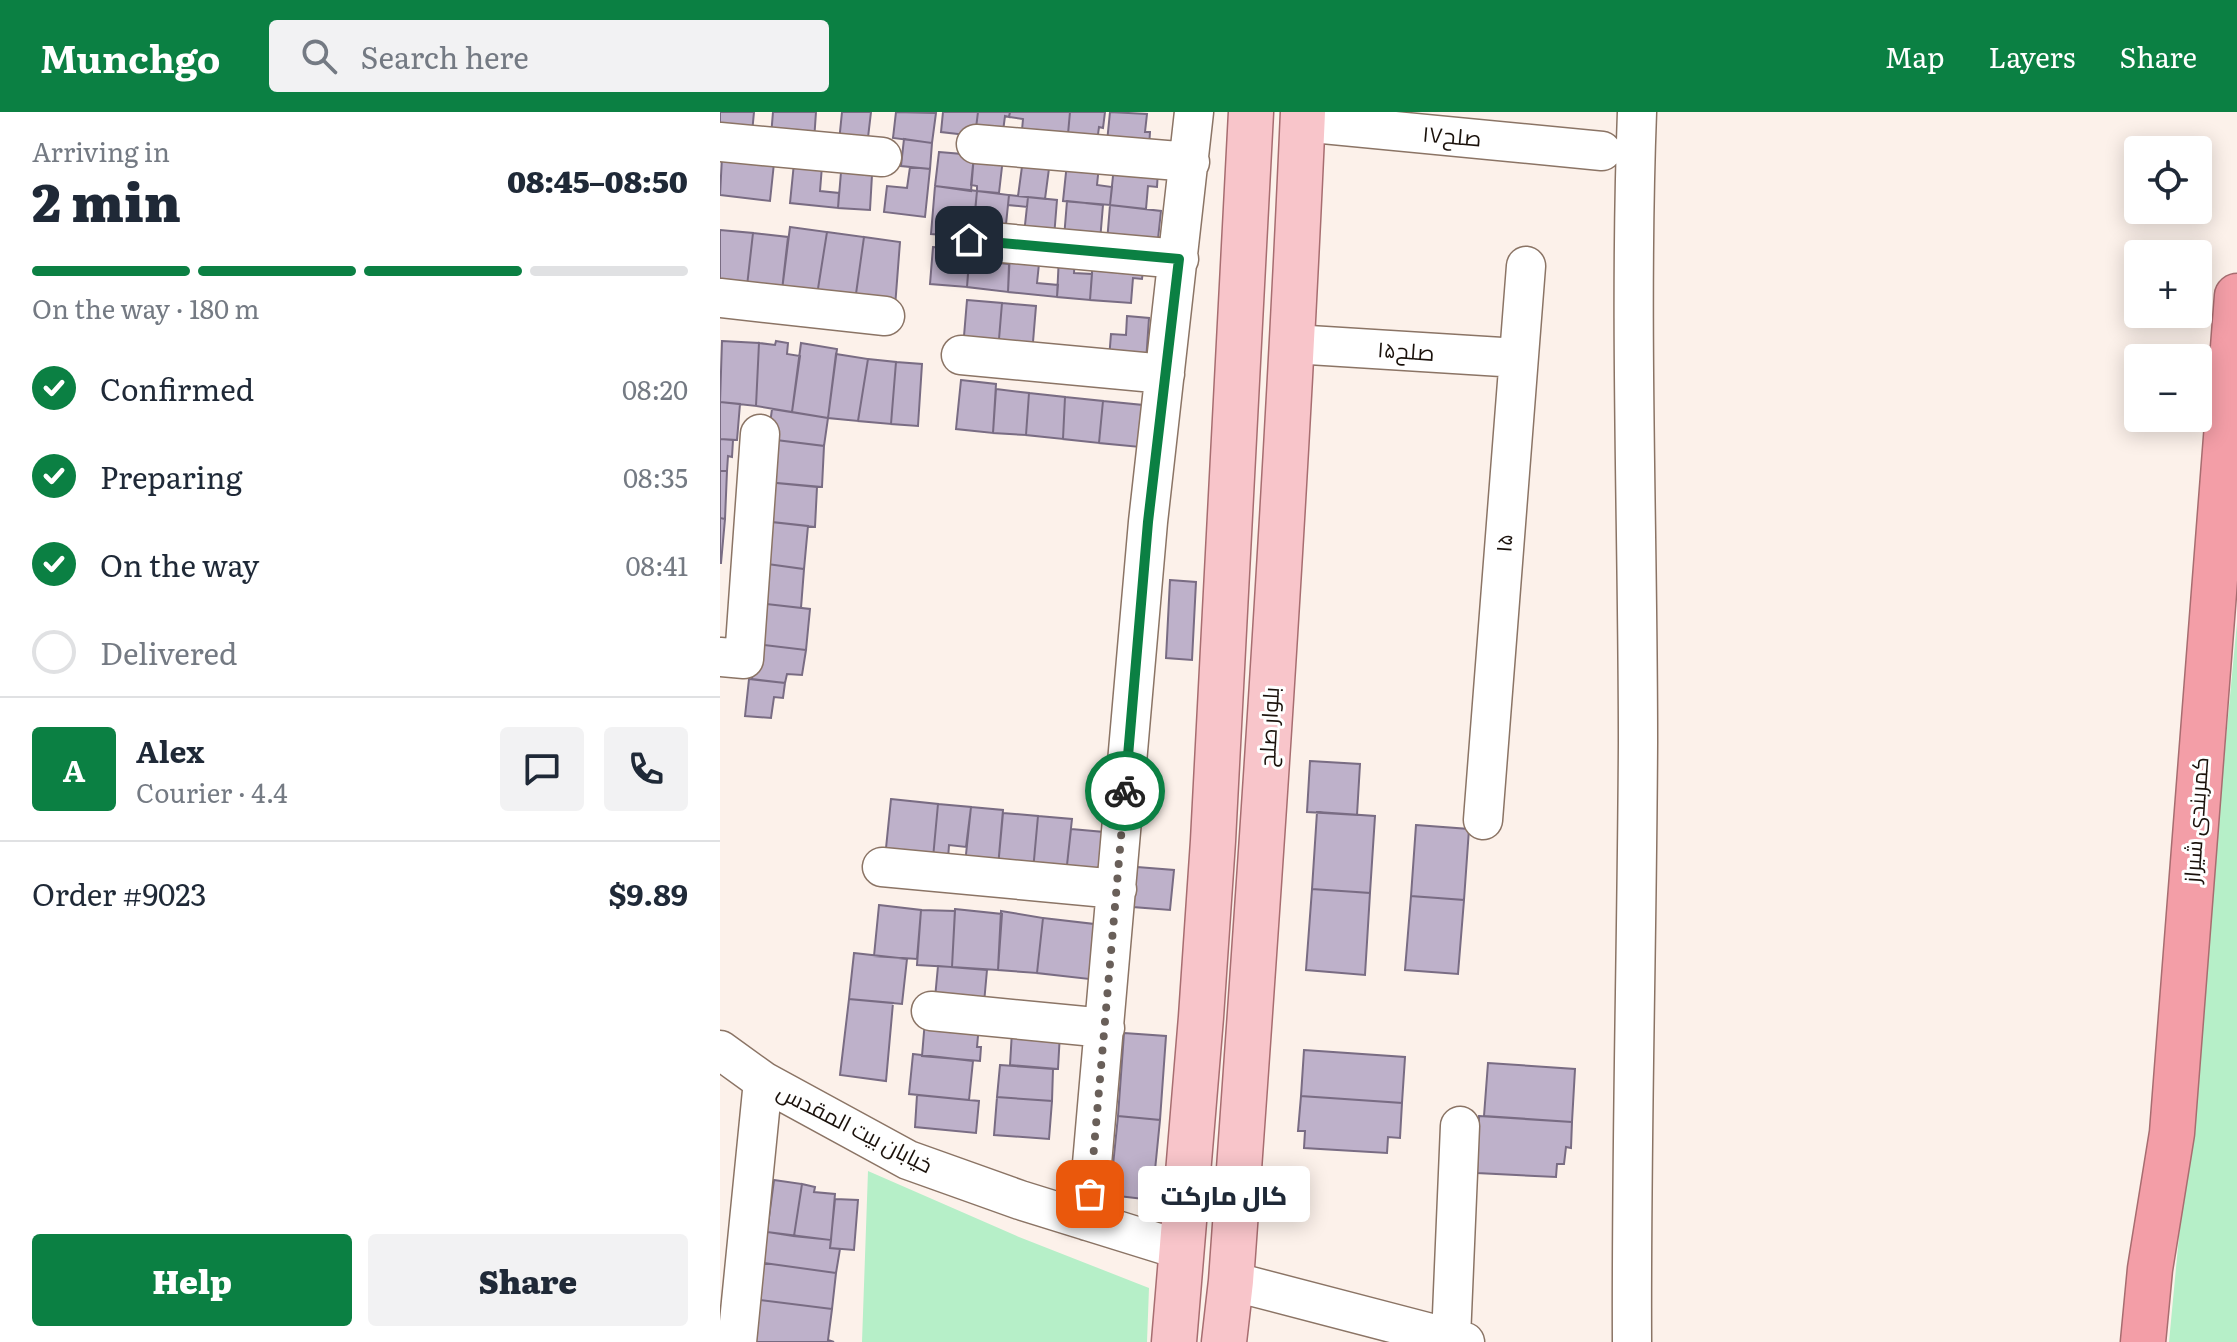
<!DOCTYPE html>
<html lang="en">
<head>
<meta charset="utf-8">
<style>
  :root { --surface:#fff; --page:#f2f2f3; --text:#1f2937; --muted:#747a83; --line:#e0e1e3; --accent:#0b8043 }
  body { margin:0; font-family:Literata,Cairo,serif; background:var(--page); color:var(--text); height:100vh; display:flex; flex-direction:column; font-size:30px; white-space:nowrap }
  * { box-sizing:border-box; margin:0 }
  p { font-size:26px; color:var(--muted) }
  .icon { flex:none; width:44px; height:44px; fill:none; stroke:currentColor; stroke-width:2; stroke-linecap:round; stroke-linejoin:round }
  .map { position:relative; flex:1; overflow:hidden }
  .panel { display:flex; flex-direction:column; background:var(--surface); width:720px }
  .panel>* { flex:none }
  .buttons { position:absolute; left:1404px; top:24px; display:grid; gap:16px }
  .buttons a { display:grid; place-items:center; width:88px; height:88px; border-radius:8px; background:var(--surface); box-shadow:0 4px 20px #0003; font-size:40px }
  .pin { position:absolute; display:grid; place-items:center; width:68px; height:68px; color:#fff; margin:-34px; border-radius:16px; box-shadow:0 4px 12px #0006 }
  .courier { position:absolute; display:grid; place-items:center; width:80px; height:80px; margin:-40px; border:6px solid #0b8043; border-radius:50%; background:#fff; color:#222; box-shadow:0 2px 10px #0007 }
  .bubble { position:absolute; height:56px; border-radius:8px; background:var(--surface); box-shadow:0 4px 20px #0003; font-size:26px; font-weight:800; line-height:56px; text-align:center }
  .overview em { font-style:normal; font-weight:800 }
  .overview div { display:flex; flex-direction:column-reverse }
  .overview { display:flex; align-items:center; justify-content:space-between; height:136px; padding:0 32px }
  h1 { font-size:52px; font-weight:800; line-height:60px }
  .bar { display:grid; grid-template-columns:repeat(4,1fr); gap:12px 8px; align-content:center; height:96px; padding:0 32px }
  .bar i { height:10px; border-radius:6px; background:var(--line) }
  .bar .on { background:var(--accent) }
  .bar p { grid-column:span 4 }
  .line { display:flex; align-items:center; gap:20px; padding:0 32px; border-top:2px solid var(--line) }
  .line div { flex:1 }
  .round { display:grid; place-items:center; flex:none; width:84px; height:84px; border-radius:8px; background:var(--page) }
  ol { padding:0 32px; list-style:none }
  li { display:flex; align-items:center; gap:24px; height:88px }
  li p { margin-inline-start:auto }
  li .icon { padding:8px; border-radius:50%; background:var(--accent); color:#fff; stroke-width:4 }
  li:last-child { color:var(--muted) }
  li i { width:44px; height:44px; border:4px solid var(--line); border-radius:50% }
  .action { display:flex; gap:16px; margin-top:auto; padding:16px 32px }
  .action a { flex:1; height:92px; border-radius:8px; background:var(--accent); color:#fff; font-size:32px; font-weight:800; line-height:92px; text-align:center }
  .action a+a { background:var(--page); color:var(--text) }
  header { display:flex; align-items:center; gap:48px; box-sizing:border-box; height:112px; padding:0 40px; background:var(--accent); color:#fff }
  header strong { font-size:38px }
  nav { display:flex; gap:44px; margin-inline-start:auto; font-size:28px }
  .search { width:560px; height:72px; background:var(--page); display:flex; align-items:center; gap:20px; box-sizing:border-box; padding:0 28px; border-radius:8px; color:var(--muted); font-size:30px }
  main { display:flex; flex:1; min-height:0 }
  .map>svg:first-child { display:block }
  .green { fill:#b6efc8 }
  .building { fill:#beb1ca; stroke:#796c83; stroke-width:2 }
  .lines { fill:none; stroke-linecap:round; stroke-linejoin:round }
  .minor-casing { stroke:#8b7465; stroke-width:41 }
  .major-casing { stroke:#a76d70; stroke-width:47 }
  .highway-casing { stroke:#a76d70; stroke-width:47 }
  .minor { stroke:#fff; stroke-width:38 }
  .major { stroke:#f8c5ca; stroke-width:44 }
  .highway { stroke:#f39ea7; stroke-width:44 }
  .done { stroke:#695f59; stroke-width:8; stroke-dasharray:0 14.4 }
  .route { stroke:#0b8043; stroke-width:10 }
  .labels { text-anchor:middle; stroke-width:6; stroke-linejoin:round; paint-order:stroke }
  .street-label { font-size:22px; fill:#1a110b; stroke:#fff }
</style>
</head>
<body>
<header>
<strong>Munchgo</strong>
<div class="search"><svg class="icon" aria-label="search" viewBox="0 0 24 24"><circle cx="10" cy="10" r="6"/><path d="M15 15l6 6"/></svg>Search here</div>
<nav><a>Map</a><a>Layers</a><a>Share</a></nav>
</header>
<main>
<section class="panel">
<div class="overview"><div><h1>2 min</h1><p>Arriving in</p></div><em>08:45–08:50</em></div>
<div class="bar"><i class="on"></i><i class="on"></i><i class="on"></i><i></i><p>On the way · 180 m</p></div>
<ol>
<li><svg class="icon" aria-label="check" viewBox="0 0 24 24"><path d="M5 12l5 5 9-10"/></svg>Confirmed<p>08:20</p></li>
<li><svg class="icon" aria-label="check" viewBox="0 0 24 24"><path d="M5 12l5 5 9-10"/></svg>Preparing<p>08:35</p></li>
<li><svg class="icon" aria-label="check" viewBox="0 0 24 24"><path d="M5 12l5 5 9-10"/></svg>On the way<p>08:41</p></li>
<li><i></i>Delivered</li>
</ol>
<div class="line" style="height:144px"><b class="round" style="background:var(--accent);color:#fff">A</b><div><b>Alex</b><p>Courier · 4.4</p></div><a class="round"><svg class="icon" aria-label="chat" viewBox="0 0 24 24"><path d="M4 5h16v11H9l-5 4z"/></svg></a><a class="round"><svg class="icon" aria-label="phone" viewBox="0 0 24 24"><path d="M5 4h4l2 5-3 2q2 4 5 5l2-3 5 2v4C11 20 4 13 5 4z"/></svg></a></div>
<div class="line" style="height:104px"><div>Order #9023</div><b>$9.89</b></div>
<div class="action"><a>Help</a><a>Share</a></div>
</section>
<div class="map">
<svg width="1517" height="1230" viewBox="0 0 1517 1230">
  <rect width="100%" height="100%" fill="#fcf1ea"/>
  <!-- green -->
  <path class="green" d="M1517,510V1230H1449Z
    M148,1059L299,1125L429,1176L427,1230H142Z"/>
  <!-- building -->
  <path class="building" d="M0,0H34L32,21L0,18Z
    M53,0H96L94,29L51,24Z
    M122,0H151L147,34L119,30Z
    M176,0L216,1L212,31L173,26Z
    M223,0H258L255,24L221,20Z
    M258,0H290L289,5L285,4L282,27L255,24Z
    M290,0H350L348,22L301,29L303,7L289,5Z
    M350,0H385L383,16L379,15L377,30L348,22Z
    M390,0L427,2L425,20H430L429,35L387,30Z
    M184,27L212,31L210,57L181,54Z
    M219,40L254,43L251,79L215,74Z
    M254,43L283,46L279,81L257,79V74L251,73Z
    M2,45L54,51L50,89L0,83Z
    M303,47L330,49L325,87L298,84Z
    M74,51L102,54L100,79L119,81L118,96L70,91Z
    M347,51L379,54L377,73L392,75L390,93L343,89Z
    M394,54L438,59L437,75L428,74L426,97L390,93Z
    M190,55L210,57L205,105L164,100L167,74L187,76Z
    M121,60L152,63L150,98L118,96Z
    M215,74L257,79L255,101L238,99L236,124L211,122Z
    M257,79L289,83L285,122L253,119Z
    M289,83L308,85L307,95L288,93Z
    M308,85L337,88L334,125L304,122Z
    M347,89L383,93L380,129L344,126Z
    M390,93L441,99L437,136L387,130Z
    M70,115L107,120L97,183L62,178Z
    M0,118L33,121L27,174L0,172Z
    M107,120L144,125L135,189L97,183Z
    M33,121L68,125L62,178L27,174Z
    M144,125L180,130L175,195L135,189Z
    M213,135L250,138L247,175L210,172Z
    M290,140L320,142L317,171L338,173L337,185L288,180Z
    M339,144L355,145L354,161L372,162L370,188L337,185Z
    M373,147L424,151L422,167L413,166L411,191L370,188Z
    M249,148L289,152L288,180L247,175Z
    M247,188L282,191L278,239L243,236Z
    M282,191L316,194L312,242L278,239Z
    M407,204L429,206L426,250L389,247L391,222L406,223Z
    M2,229L39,231L36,294L0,290Z
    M56,229L68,231L67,242L80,244L72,300L36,294L39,231L55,233Z
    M81,231L117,237L108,306L72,300Z
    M116,242L148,247L138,309L108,306Z
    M148,247L176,250L171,312L138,309Z
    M176,250L202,252L198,314L171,312Z
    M241,268L276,272L273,321L236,317Z
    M276,277L309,281L306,323L273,321Z
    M309,281L345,285L343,327L306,323Z
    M345,285L383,289L379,331L343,327Z
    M383,289L423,293L420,335L379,331Z
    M0,290L20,292L17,328L0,327Z
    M52,297L108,306L104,334L48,327Z
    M0,327L13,328L12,345L8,344L7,359H0Z
    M48,327L104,334L102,375L46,370Z
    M0,359H7L5,407L0,406Z
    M46,370L97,375L95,415L43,409Z
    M0,406L5,407L1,451H0Z
    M43,409L88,414L84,457L40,451Z
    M40,451L84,457L81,496L37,491Z
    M450,468L476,470L472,548L446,546Z
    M37,491L90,497L86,538L36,532Z
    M36,532L86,538L82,563L67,562L65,571L32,567Z
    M29,567L65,571L63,586L54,585L51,606L25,604Z
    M590,649L640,652L637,703L587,700Z
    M171,687L218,692L213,746H165Z
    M218,692L251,695L246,735L229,733L228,747L213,746Z
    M251,695L283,698L278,755L245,752Z
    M597,700L655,704L650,781L592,777Z
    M283,701L318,704L313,759L278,755Z
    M318,704L352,707L346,762L313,759Z
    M696,713L749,717L744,788L691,784Z
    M351,717L384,720L380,765L346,762Z
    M417,755L454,758L450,798L413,795Z
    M592,777L650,781L645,863L586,858Z
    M691,784L744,788L738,862L685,858Z
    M159,793L201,798L197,847L154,844Z
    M235,797L282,802L278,858L232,855Z
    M201,798L235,799L232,855L197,853Z
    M281,799L323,806L317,861L278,858Z
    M323,806L374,812L369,867L317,861Z
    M134,841L187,847L182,892L129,887Z
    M218,854L267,858L264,891L215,886Z
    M129,887L173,891L166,969L120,963Z
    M205,908L259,913L257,935H261L260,949L202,944Z
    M292,919L340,921L338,957L290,953Z
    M404,921L446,924L440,1008L398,1004Z
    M584,938L685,945L682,991L581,984Z
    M193,942L253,949L249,988L189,982Z
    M768,951L855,957L852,1010L764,1004Z
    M280,953L333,957L332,989L277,985Z
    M197,983L259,989L256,1021L195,1015Z
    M581,984L682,991L680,1026L668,1025L667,1041L584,1036L585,1019H578Z
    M277,985L332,989L329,1027L274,1023Z
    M398,1004L440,1008L432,1088L390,1083Z
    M759,1004L852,1010L851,1036L846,1035L844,1052H837L836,1065L757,1061Z
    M54,1068L82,1072L74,1124L47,1120Z
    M82,1072L95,1075L94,1080L115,1082L111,1128L74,1124Z
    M115,1087L138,1088L134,1138L110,1136Z
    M47,1120L111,1128L110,1136L120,1137L116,1161L44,1151Z
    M44,1151L116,1161L112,1197L40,1188Z
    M40,1188L112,1197L108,1228L114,1230H34Z"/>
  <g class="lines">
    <defs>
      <path id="minor" d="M582,10L882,39
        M0,30L162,45
        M256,32L470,50
        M249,128L459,147
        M0,186L165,204
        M573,232L798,246
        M241,243L445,262
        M0,545L24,547L40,322
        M763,708L806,154
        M162,755L397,777
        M211,899L385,916
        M0,938L43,969L188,1048L300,1088L461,1138
        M367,1109L428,410L474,0
        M511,1169L745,1230
        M731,1226L740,1014
        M17,1230L43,969
        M912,1230C911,1030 917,830 918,630C918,420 909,210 917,0"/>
      <path id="major" d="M454,1230L481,905L493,729L531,0
        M504,1230L511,1169C539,780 566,390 583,0"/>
      <path id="highway" d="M1423,1230L1430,1157L1452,1021L1517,184"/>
    </defs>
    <!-- minor casing -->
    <use href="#minor" class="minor-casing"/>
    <!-- major casing -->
    <use href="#major" class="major-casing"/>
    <!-- highway casing -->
    <use href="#highway" class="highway-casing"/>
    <!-- minor -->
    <use href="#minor" class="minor"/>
    <!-- major -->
    <use href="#major" class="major"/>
    <!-- highway -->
    <use href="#highway" class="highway"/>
  </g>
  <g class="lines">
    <!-- done -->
    <path class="done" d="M370,1082L405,679"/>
    <!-- route -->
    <path class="route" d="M249,128L459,147L428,410L405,679"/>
  </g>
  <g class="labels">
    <!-- street labels -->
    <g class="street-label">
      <text transform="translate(732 24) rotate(5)" y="8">صلح۱۷</text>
      <text transform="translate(686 239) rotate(4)" y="8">صلح۱۵</text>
      <text transform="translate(784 431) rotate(-86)" y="8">۱۵</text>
      <text transform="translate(549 615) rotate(-87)" y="8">بلوار صلح</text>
      <text transform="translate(1476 708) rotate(-86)" y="8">کمربندی شیراز</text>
      <text transform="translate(135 1016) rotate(27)" y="8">خیابان بیت المقدس</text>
    </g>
  </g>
</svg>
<div class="buttons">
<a><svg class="icon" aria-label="locate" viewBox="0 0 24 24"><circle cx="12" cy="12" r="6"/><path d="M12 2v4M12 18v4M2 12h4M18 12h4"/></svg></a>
<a>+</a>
<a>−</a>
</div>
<div class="pin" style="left:370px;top:1082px;background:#ea580c"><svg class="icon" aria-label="bag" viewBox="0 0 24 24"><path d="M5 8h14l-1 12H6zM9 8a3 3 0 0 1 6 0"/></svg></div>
<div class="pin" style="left:249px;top:128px;background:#1f2937"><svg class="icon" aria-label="home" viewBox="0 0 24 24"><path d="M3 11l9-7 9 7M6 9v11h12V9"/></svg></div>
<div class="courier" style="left:405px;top:679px"><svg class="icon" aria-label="bike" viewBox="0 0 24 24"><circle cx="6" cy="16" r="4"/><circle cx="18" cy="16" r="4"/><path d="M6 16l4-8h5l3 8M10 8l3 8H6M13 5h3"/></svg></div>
<div class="bubble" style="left:418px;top:1054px;width:172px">کال مارکت</div>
</div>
</main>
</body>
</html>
